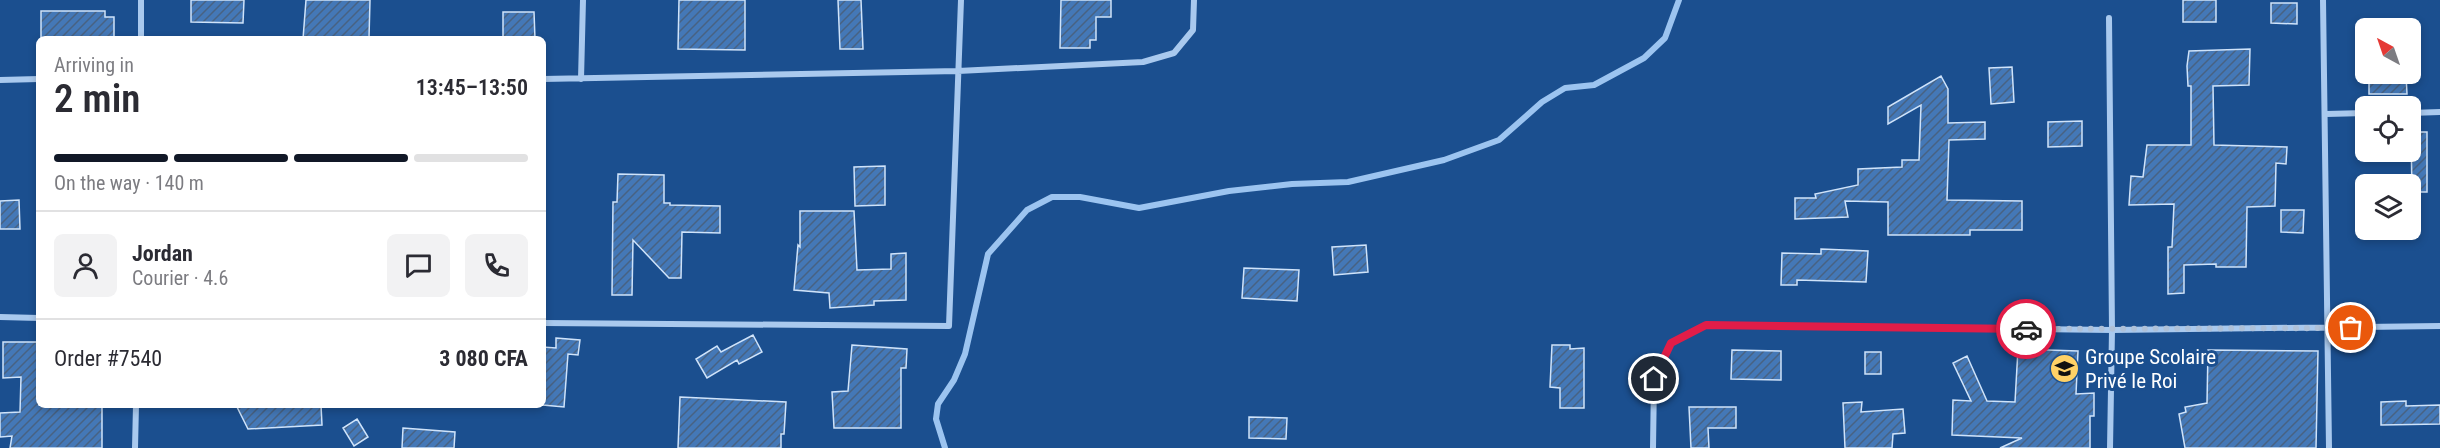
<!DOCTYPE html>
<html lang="en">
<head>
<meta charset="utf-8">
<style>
  :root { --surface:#fff; --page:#f2f2f3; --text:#2b2b33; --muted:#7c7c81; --line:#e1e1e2; --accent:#111827 }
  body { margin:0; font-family:"Roboto Condensed",sans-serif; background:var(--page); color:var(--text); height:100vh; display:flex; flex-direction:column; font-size:22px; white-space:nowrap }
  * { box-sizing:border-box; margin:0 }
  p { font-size:20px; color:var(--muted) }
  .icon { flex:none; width:33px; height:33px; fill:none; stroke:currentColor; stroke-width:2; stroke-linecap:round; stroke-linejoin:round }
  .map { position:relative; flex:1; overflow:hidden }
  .drawer { position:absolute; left:36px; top:36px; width:510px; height:372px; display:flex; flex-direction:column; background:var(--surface); border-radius:9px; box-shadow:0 3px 9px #0003 }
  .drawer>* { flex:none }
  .needle { width:39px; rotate:320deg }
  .buttons { position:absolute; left:2355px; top:18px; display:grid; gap:12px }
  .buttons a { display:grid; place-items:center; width:66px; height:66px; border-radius:9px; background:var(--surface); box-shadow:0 3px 9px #0003; font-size:30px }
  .pin { position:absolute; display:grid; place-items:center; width:51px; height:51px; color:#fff; margin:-26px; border:3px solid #fff; border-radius:50%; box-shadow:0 2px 6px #0007 }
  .courier { position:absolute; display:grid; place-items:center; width:60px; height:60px; margin:-30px; border:4px solid #e11d48; border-radius:50%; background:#fff; color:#222; box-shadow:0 2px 8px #0007 }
  .overview em { font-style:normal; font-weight:600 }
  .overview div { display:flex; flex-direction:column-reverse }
  .overview { display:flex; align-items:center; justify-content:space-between; height:102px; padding:0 18px }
  h1 { font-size:39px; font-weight:600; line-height:45px }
  .bar { display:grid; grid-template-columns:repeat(4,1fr); gap:9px 6px; align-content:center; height:72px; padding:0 18px }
  .bar i { height:8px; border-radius:4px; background:var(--line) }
  .bar .active { background:var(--accent) }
  .bar p { grid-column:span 4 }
  .line { display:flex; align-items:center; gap:15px; padding:0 18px; border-top:2px solid var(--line) }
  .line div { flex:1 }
  .round { display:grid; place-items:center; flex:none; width:63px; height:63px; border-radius:9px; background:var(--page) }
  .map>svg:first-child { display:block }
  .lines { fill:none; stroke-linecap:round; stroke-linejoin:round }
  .stream { stroke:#9cc4f0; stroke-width:6 }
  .building { fill:url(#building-hatch); stroke:#cfe3fa; stroke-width:1.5 }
  .minor { stroke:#a9c9ee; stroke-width:6 }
  .done { stroke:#afc1d8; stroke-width:6; stroke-dasharray:0 10.8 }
  .route { stroke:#e11d48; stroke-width:8 }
  .labels { text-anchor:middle; stroke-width:6; stroke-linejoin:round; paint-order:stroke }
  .poi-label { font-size:21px; fill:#fff; stroke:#1b4f8f; text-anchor:start }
</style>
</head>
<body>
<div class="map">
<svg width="2440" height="448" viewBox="0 0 2440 448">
  <defs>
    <pattern id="building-hatch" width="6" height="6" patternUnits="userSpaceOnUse" patternTransform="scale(1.5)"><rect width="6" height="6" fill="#4478b7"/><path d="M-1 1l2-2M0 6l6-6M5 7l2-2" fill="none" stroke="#486282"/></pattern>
  </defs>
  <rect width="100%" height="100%" fill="#1b4f8f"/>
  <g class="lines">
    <!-- stream -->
    <path class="stream" d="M945,448L936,419L938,404L954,380L965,354L988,254L1027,210L1052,197H1080L1139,208L1229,191L1292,184L1348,182L1444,160L1499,140L1542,102L1565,88L1594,85L1644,58L1665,38L1679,0"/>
  </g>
  <!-- building -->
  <path class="building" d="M191,0H244L243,23L191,22Z
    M306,0H370L369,38L303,39Z
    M679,0H745V50L678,49Z
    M838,0H861L863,49H840Z
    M1061,0H1111V17H1096V40H1090V48H1060Z
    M2183,0H2216V22H2183Z
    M2271,3H2297V24L2271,23Z
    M41,11H105V17H114V38H41Z
    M503,12H534L535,39H503Z
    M2250,49L2249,85L2213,86L2214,145L2287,147L2286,164L2276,163L2275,206L2247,207L2246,267H2216V264L2184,265V293L2168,294V247H2172L2174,204L2129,205L2131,176L2143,177L2147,145H2191V86H2188L2187,66L2189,51Z
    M2012,67L2014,102L1991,104L1989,68Z
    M2369,74H2406L2407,94H2369Z
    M1941,76L1948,89V123L1985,122V139L1949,140L1947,200L2022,201V230H1970V235H1888V202L1845,201L1848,217L1795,219V198H1816L1815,194L1858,185V169L1902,167V160H1919L1921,105L1888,124V107Z
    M2082,121V146L2048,147V122Z
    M2411,132H2427V192H2412Z
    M885,166V205L855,206L854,167Z
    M618,174L664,175V203H670V205L720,206V233L682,232L681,278H669L633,240L632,295H612L613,202H617Z
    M19,200L20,229H0V201Z
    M2281,210H2304L2303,233L2281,232Z
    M800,211H854L857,270L891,269V254L906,253V300L874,301V305L830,308L829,293L794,290L798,245L800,247Z
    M1366,245L1368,272L1334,275L1332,247Z
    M1821,249L1868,251L1866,282L1797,280V285H1781L1782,253L1821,254Z
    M1244,268L1299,270L1297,301L1242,298Z
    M753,335L762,352L739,364L737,360L707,378L696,359L717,346L721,352Z
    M556,338L580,340L578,355L568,354L564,407L543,405V347L556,348Z
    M3,342H39V405H102V448H10L12,436L0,437V413L20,412L21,377L3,378Z
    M852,345L907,349L906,368H901V428H834L832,392L848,391Z
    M1552,345H1570V349L1584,348V408H1560V388L1550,387Z
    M2018,349L2078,351L2076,394L2094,393V416H2090V448H2000L2022,438L1952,435L1953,400L1971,401L1953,363L1967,356L1987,401L2015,402Z
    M1732,350L1781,351V380L1731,379Z
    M2208,350L2318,351L2316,448H2185L2179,414L2186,412L2185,407L2207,403Z
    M1865,352H1881V374H1865Z
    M680,397L786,402L784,434H781V448H678Z
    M2406,401V406L2440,405V424L2381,425V402Z
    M1862,402L1861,412L1903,409L1905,433L1893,434L1892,448H1845L1843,403Z
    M236,405H321L322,425L248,429Z
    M1689,407H1736V428H1708L1709,448H1691Z
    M1249,417L1287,418L1286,439L1249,438Z
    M357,419L368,437L354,446L343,428Z
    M403,428L455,432L454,448H402Z"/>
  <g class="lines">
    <!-- minor -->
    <path class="minor" d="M141,0V39
      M2323,0L2329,448
      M2109,18L2112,330L2110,448
      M543,79L958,71L1143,62L1174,53L1193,30L1194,0
      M581,79L583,0
      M0,80L39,79
      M2410,113L2440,112
      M2326,114L2366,113
      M0,317L39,318
      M543,323L949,326L961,0
      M135,448L136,405
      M1653,448L1654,379L1671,343L1706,325L2112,330L2440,326"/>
  </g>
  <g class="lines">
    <!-- done -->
    <path class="done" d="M2026,329L2351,328"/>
    <!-- route -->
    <path class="route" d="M1654,379L1671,343L1706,325L2026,329"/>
  </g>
  <!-- icons -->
  <defs>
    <symbol id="school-disc" viewBox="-11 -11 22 22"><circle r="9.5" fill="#ffd166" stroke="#1b4f8f"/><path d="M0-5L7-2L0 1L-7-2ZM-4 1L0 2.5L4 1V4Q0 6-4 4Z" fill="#111"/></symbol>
  </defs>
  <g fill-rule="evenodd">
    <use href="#school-disc" x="2048" y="352" width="33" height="33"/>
  </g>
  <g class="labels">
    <!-- poi labels -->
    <g class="poi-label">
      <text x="2085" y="364">Groupe Scolaire<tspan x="2085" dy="24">Privé le Roi</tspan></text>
    </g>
  </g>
</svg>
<div class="buttons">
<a><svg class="needle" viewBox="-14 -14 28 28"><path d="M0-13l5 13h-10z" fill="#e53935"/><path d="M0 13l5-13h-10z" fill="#7c7c81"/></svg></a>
<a><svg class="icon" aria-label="locate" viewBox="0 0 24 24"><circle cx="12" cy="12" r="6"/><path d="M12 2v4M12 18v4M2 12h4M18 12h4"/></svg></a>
<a><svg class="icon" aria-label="layers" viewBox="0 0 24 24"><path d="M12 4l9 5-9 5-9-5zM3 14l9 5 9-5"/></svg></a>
</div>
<div class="pin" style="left:2351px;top:328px;background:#ea580c"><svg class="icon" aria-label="bag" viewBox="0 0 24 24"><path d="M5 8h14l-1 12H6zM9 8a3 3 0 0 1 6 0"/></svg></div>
<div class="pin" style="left:1654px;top:379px;background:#1f2937"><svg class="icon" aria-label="home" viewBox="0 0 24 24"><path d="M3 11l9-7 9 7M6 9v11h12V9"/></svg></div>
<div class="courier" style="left:2026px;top:329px"><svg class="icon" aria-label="car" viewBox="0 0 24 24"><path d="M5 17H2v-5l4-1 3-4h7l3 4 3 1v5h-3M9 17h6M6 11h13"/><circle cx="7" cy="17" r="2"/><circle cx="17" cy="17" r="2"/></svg></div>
<section class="drawer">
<div class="overview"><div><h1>2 min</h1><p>Arriving in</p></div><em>13:45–13:50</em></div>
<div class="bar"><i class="active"></i><i class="active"></i><i class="active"></i><i></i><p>On the way · 140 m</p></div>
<div class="line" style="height:108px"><a class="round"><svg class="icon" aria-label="person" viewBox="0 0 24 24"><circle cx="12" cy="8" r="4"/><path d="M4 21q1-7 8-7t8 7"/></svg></a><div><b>Jordan</b><p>Courier · 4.6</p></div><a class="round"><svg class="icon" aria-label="chat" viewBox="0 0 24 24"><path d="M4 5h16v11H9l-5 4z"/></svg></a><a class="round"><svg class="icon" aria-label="phone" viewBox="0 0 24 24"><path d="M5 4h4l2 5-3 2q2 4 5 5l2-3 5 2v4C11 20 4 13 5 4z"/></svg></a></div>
<div class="line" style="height:78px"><div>Order #7540</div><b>3 080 CFA</b></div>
</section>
</div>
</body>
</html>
